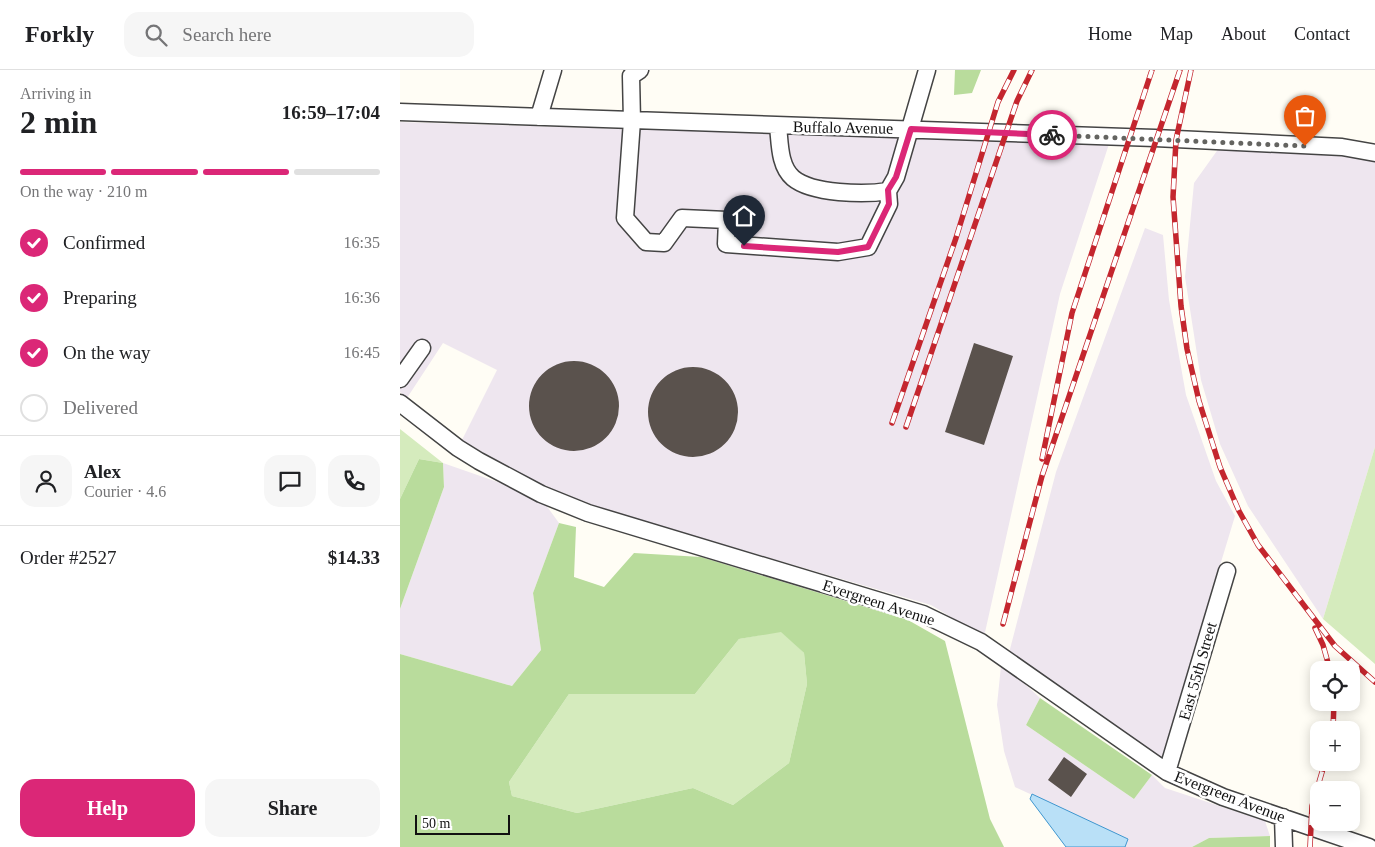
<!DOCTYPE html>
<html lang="en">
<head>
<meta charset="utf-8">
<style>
  :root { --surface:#fff; --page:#f6f6f6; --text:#202124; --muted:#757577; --line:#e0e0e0; --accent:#db2777 }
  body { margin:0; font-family:"Times New Roman",serif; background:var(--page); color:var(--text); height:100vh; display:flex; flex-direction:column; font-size:19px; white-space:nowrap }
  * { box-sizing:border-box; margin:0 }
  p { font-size:16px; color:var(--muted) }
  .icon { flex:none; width:28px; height:28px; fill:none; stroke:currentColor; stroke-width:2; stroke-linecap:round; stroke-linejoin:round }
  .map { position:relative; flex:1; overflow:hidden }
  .side { display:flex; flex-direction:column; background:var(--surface); width:400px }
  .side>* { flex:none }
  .tools { position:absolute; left:910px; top:591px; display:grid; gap:10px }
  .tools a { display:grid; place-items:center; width:50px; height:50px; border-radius:10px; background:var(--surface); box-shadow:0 2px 12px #0003; font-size:25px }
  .scale { position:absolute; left:15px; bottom:12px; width:95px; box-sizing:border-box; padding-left:5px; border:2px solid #111; border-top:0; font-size:14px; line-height:18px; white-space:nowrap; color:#111; -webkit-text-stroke:4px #fff; paint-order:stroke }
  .pin { position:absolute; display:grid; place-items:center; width:42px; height:42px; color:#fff; margin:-51px -21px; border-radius:50% 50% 50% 0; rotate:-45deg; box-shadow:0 0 5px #0007 }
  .pin .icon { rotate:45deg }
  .courier { position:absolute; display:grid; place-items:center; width:50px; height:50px; margin:-25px; border:4px solid #db2777; border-radius:50%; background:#fff; color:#222; box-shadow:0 1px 6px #0007 }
  .summary em { font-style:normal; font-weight:600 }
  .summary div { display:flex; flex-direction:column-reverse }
  .summary { display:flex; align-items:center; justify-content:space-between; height:85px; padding:0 20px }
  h1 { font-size:32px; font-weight:600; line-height:38px }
  .bar { display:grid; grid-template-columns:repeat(4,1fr); gap:8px 5px; align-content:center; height:60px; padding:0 20px }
  .bar i { height:6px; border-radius:4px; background:var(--line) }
  .bar .selected { background:var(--accent) }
  .bar p { grid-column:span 4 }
  .line { display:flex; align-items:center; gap:12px; padding:0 20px; border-top:1px solid var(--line) }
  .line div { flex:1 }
  .round { display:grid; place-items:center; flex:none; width:52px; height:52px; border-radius:15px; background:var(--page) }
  ol { padding:0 20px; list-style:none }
  li { display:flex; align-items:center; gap:15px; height:55px }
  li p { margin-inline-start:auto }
  li .icon { padding:5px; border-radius:50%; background:var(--accent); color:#fff; stroke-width:4 }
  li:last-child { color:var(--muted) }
  li i { width:28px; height:28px; border:2px solid var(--line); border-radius:50% }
  .primary-button { display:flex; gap:10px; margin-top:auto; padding:10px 20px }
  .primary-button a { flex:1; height:58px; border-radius:15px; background:var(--accent); color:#fff; font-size:20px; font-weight:600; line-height:58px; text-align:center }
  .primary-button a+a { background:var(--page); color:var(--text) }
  header { display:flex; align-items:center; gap:30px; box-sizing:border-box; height:70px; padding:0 25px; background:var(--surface); border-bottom:1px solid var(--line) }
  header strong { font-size:24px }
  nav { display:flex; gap:28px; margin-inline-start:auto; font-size:18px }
  .search { width:350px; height:45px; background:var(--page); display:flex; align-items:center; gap:12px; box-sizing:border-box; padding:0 18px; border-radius:15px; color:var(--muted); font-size:19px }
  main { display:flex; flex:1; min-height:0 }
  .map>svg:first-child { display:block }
  .industrial { fill:#eee6ef }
  .green { fill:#d5ebbd }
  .forest { fill:#b9dc9c; fill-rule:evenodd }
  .water { fill:#b9e0f7; stroke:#3f96cf }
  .building { fill:#5a524d }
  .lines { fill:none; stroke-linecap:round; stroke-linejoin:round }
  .minor-casing { stroke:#444; stroke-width:19 }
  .minor { stroke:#fff; stroke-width:16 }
  .rail-casing { stroke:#c4262e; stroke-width:5.5 }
  .rail { stroke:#fff; stroke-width:4; stroke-dasharray:11; stroke-linecap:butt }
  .done { stroke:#646461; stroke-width:5; stroke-dasharray:0 9 }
  .route { stroke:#db2777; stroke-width:6 }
  .labels { text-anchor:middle; stroke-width:5; stroke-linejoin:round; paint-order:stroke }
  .street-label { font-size:16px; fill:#111; stroke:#fff }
</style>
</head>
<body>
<header>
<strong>Forkly</strong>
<div class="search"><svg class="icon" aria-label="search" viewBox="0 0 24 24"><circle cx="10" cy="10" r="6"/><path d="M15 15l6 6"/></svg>Search here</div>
<nav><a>Home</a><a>Map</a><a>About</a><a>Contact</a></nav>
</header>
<main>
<section class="side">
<div class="summary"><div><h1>2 min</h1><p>Arriving in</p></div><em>16:59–17:04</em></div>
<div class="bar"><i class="selected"></i><i class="selected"></i><i class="selected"></i><i></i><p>On the way · 210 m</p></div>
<ol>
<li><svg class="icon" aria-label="check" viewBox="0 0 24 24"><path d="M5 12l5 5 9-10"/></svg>Confirmed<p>16:35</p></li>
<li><svg class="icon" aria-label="check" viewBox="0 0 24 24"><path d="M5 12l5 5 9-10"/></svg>Preparing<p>16:36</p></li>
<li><svg class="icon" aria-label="check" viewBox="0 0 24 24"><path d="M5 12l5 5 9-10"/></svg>On the way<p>16:45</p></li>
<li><i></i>Delivered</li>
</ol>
<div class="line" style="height:90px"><a class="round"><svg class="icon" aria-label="person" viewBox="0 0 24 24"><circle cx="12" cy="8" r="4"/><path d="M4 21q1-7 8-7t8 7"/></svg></a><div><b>Alex</b><p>Courier · 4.6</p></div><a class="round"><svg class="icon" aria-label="chat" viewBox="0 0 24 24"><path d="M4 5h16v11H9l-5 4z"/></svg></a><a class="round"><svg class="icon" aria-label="phone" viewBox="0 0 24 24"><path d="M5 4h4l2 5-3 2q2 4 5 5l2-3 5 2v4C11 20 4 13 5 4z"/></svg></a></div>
<div class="line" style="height:65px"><div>Order #2527</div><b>$14.33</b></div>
<div class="primary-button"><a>Help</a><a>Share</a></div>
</section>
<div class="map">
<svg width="975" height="777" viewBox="0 0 975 777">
  <rect width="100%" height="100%" fill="#fffdf5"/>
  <!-- industrial -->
  <path class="industrial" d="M0,52L709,74L660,224L584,567L531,535L202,439L122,406L62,370L97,300L43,273L7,328L0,322Z
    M819,78L956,86L975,91V377L923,549L848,436L820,374L801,310L785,207L794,113Z
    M745,158L763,165L769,230L786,325L816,411L835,446L761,690L609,583L656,402Z
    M43,393L109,416L143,431L159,453L133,523L141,580L112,616L0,584V539L44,417Z
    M601,596L613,603L640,628L626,655L734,729L752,705L765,718L865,751L870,766L809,768L792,777H725L728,769L615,717L604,681L597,635Z"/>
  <!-- green -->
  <path class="green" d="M0,359L43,393L19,389L0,429Z
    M975,377V594L923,549Z
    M381,561L404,583L407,614L389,693L333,735L293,718L177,743L112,726L109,712L169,624H295L339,569Z"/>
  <!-- forest -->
  <path class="forest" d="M555,0H581L572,23L554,25Z
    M19,389L43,393L44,417L0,539V429Z
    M159,453L176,457L174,507L204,517L234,483L301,487L508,550L545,571L590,749L604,777H0V584L112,616L141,580L133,523ZM381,562L404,583L407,614L389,693L333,735L293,718L177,743L112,726L109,712L169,624H295L339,569Z
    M640,628L752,705L734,729L626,655Z
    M870,766V777H792L809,768Z"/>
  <!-- water -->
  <path class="water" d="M632,724L728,769L725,777H666L630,729Z"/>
  <!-- building -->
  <path class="building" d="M574,273L613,286L584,375L545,362Z
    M129 336a45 45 0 1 1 90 0a45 45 0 1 1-90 0Z
    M248 342a45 45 0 1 1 90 0a45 45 0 1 1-90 0Z
    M664,687L687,704L671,727L648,710Z"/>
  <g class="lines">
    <defs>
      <path id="minor" d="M240,0L231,6L232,51L225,148L246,172L264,173L282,148L327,150L326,174L438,182L468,177L489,134L488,121
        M0,42L755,68L942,77L975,83
        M139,47L153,0
        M378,56C380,73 379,96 393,108C412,124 465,125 488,121L496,107L527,0
        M0,309L22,278
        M0,333L58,378L79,391L141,424L188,443L523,544L581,572L767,702L823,727L969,777
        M767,702L827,501
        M883,747L884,777"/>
    </defs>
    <!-- minor casing -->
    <use href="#minor" class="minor-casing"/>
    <!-- minor -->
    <use href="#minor" class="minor"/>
    <defs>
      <path id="rail" d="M791,0L776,70L773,127L781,236L787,279L799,331L820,397L839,441L858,475L935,576L975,612
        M492,353L556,168L598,32L614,0
        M506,357L617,31L632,0
        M642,389L672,243L752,0
        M603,554L642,406L780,0
        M915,558L923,575L930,600
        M933,660L934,632
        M910,777L912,736L925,692"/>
    </defs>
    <!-- rail casing -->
    <use href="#rail" class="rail-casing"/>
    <!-- rail -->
    <use href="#rail" class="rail"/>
  </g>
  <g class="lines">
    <!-- done -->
    <path class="done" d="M652,65L905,76"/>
    <!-- route -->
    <path class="route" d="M344,176L438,182L468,177L489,134L488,120L496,107L511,59L652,65"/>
  </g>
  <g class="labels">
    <!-- street labels -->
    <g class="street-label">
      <text transform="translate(443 57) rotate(1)" y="6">Buffalo Avenue</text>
      <text transform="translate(479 532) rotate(18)" y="6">Evergreen Avenue</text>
      <text transform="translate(797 601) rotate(-74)" y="6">East 55th Street</text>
      <text transform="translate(830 726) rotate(21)" y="6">Evergreen Avenue</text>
    </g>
  </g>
</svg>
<div class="tools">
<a><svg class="icon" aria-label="locate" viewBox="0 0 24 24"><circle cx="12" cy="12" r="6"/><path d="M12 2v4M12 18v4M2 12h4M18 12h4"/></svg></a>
<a>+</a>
<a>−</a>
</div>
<div class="scale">50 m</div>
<div class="pin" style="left:905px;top:76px;background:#ea580c"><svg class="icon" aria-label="bag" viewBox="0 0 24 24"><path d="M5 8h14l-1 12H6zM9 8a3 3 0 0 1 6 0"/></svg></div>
<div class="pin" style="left:344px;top:176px;background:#1f2937"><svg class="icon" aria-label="home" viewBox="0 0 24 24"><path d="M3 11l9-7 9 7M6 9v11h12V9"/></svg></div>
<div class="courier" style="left:652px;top:65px"><svg class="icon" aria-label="bike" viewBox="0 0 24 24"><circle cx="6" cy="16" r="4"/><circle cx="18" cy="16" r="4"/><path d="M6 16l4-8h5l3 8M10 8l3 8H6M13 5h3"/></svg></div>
</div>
</main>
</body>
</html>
